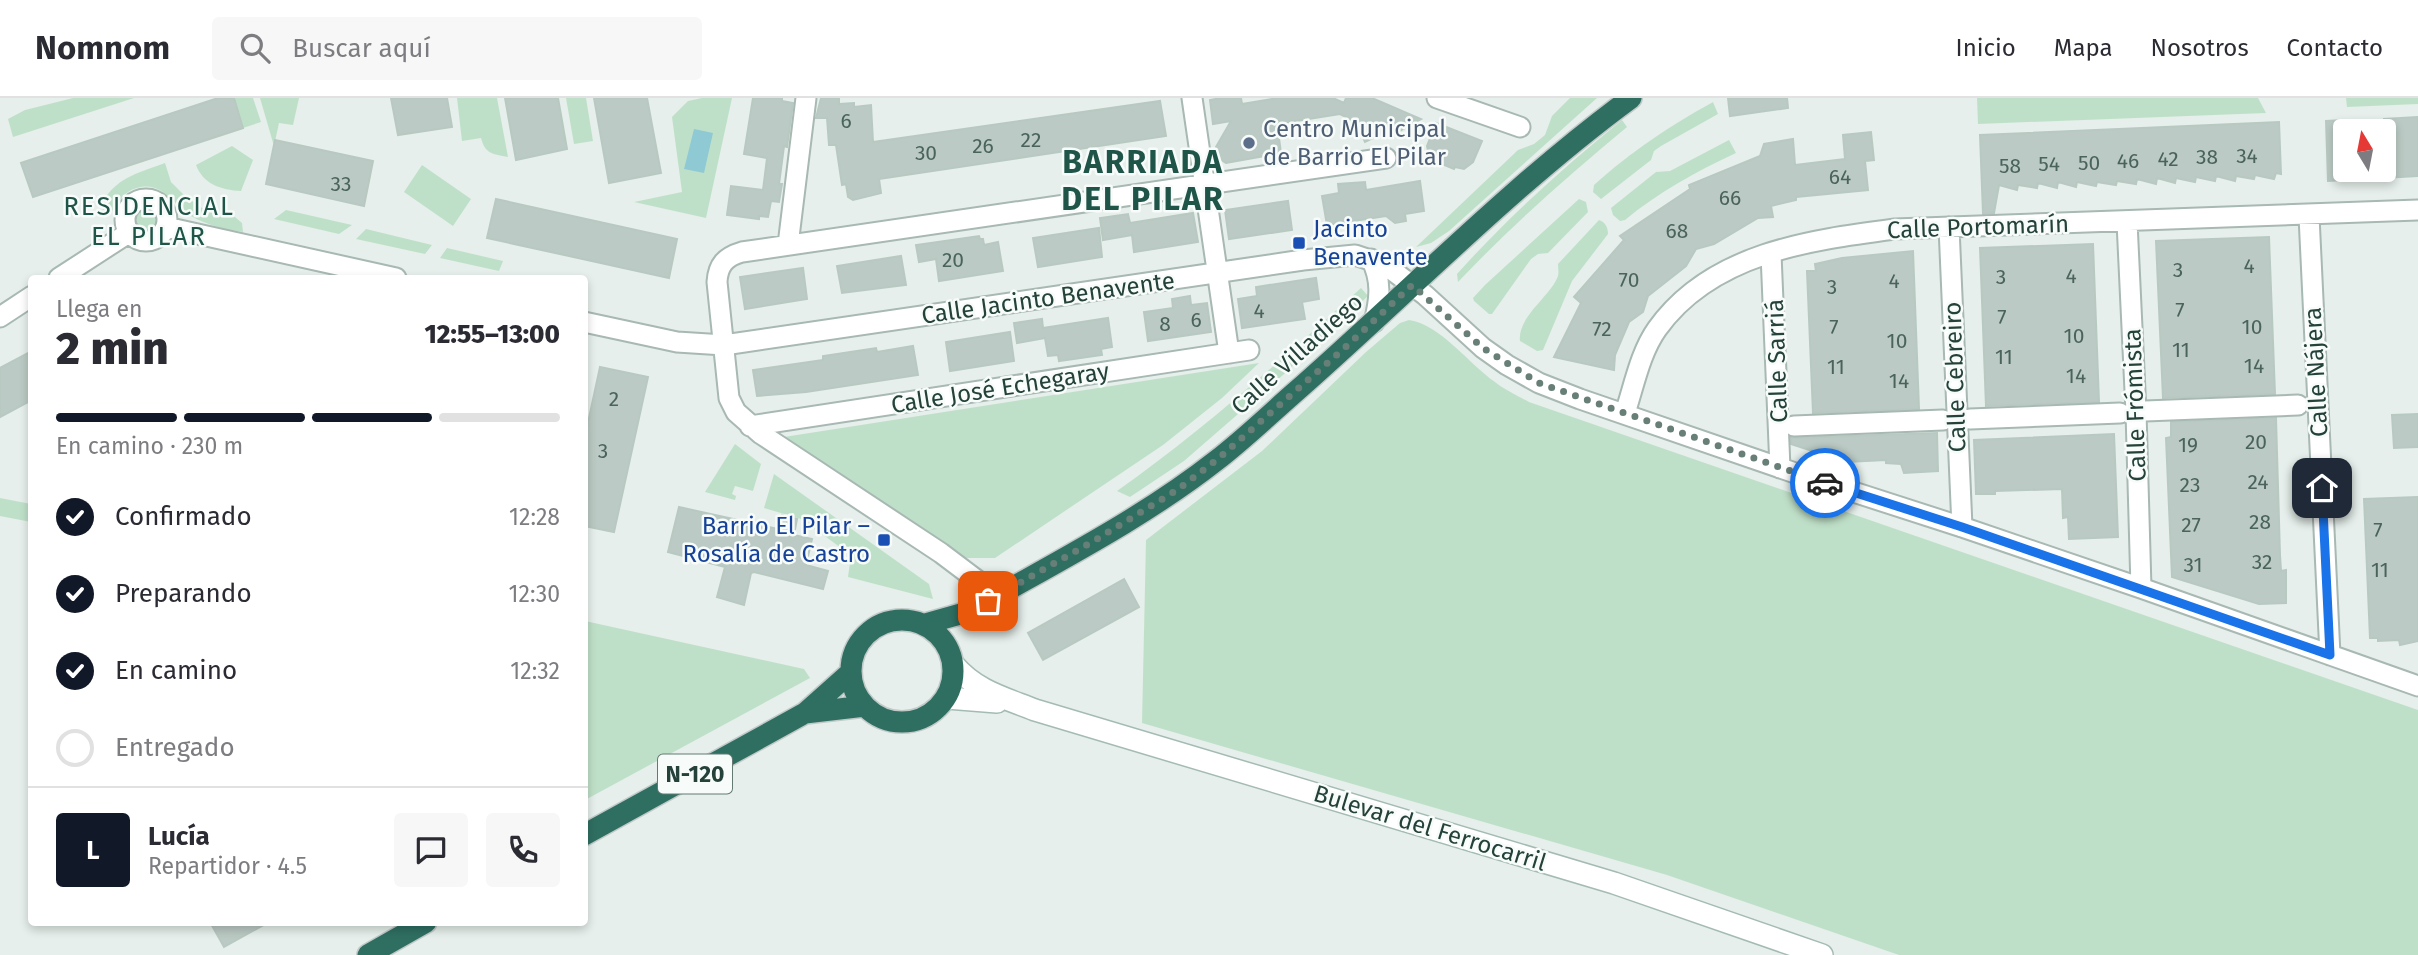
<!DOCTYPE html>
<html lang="es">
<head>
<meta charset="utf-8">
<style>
  :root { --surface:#fff; --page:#f7f7f7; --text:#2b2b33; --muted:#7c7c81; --line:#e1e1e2; --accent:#111827 }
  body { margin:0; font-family:"Fira Sans",sans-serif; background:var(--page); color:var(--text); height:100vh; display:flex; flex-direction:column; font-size:26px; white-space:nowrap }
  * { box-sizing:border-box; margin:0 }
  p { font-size:23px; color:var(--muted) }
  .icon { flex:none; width:38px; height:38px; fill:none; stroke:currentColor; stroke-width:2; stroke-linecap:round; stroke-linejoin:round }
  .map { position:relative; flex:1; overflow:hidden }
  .details { position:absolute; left:28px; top:177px; width:560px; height:651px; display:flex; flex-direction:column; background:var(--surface); border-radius:7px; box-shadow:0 4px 10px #0003 }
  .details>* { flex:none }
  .needle { width:46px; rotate:350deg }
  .controls { position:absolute; left:2333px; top:21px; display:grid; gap:14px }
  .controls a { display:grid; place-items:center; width:63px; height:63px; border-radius:7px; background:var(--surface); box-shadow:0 4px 10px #0003; font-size:35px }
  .pin { position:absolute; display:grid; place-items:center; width:60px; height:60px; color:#fff; margin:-30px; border-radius:14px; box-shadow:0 4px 10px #0006 }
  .courier { position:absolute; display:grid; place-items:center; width:70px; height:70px; margin:-35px; border:5px solid #1a73e8; border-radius:50%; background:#fff; color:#222; box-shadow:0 2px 9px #0007 }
  .overview em { font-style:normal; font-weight:800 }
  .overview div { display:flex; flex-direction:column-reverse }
  .overview { display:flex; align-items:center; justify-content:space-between; height:119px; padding:0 28px }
  h1 { font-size:46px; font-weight:800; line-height:52px }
  .bar { display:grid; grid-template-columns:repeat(4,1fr); gap:10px 7px; align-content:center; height:84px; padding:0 28px }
  .bar i { height:9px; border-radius:5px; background:var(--line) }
  .bar .on { background:var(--accent) }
  .bar p { grid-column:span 4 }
  .line { display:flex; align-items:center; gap:18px; padding:0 28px; border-top:2px solid var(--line) }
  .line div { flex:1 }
  .round { display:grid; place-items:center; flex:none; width:74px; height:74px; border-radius:7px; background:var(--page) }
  ol { padding:0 28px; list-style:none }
  li { display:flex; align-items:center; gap:21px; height:77px }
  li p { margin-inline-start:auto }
  li .icon { padding:7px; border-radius:50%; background:var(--accent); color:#fff; stroke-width:4 }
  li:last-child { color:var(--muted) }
  li i { width:38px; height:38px; border:4px solid var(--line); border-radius:50% }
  header { display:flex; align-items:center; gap:42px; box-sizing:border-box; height:98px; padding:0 35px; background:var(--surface); border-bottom:2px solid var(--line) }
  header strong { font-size:33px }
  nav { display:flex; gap:38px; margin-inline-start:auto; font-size:24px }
  .search { width:490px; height:63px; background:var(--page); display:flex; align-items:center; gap:18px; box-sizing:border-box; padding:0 24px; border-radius:7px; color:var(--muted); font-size:26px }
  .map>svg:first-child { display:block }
  .green { fill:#bfe0c8 }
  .water { fill:#8ec9d4 }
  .building { fill:#bbcac4; stroke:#b8c9c2; stroke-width:2 }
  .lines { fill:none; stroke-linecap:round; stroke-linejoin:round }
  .street-casing { stroke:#a8b8b2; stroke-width:23 }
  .secondary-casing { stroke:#a4bbb3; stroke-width:24 }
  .highway-casing { stroke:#c2cac8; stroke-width:24 }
  .street { stroke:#fff; stroke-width:19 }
  .secondary { stroke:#fff; stroke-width:21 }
  .highway { stroke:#2f6f62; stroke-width:21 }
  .done { stroke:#687f78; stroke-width:7; stroke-dasharray:0 12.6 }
  .route { stroke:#1a73e8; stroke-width:9 }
  .service-dot { fill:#5c6f8a; stroke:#f7fbf9; stroke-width:2.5 }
  .transit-dot { fill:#1a4fb4; stroke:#f7fbf9; stroke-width:2.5 }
  .labels { text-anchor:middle; stroke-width:5; stroke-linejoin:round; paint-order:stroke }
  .number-label { font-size:21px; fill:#4a645c }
  .shield { fill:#f7fbf9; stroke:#637a73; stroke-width:2 }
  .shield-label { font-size:23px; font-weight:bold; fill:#24423a }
  .service-label { font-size:24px; fill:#4e5e75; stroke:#f7fbf9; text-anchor:start }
  .street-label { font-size:24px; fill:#24423a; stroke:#f7fbf9 }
  .transit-label { font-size:24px; fill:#164399; stroke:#f7fbf9; text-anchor:start }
  .neighbourhood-label { font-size:26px; letter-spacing:2px; fill:#1f5548; stroke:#f7fbf9 }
  .district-label { font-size:32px; font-weight:bold; letter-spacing:2px; fill:#1f5548; stroke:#f7fbf9 }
</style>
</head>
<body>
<header>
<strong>Nomnom</strong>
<div class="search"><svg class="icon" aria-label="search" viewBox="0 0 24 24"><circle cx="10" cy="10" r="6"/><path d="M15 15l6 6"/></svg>Buscar aquí</div>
<nav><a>Inicio</a><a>Mapa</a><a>Nosotros</a><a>Contacto</a></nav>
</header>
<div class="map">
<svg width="2418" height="857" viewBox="0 0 2418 857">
  <rect width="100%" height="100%" fill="#e6efeb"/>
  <!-- green -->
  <path class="green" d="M73,0H134L13,39L8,21L25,12Z
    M234,0H253L261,24L243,30Z
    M260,0H299L293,27L279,25L274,48Z
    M457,0H497L508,59C493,56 485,56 481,40L462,43Z
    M566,0H586L593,43L574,46Z
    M702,0H732L706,120L634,104L682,94L672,19L688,3Z
    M1570,0H1597L1449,133L1431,145L1416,149L1518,52L1534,46L1545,37L1552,18Z
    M1977,0H2258L2266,15L1978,26Z
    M2346,0H2418V6L2347,9Z
    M1713,4L1718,16L1661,48L1654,53L1651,62L1601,101L1593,94L1594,87C1632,53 1668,29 1713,4Z
    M1622,22L1627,29C1568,78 1511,128 1458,184L1457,176C1507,120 1564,69 1622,22Z
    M1729,42L1736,55C1695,74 1659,94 1625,122L1620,123L1613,117L1611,110L1656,74L1670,73Z
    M232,48L253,62L241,93C221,92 203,86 196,67Z
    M165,65L171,84L185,98L202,110L220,117L235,119L242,125L243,134C226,132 207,127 191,118C173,107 162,82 137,90C125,93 120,101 115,112L105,114L100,108C116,79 136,76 165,65Z
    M422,67L471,101L453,128L404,94Z
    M1579,101L1586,104L1588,114L1548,155L1538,156L1531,161L1492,216H1489L1474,203L1473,200L1485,187Z
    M132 122a14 14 0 1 1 28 0a14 14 0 1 1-28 0Z
    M286,112L352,127L339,136L274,121Z
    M1599,122C1605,124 1608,129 1608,136L1572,183L1543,252L1537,253L1520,243C1517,219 1551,198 1558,178C1559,174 1558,170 1558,166Z
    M366,131L432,147L425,156L356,141Z
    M447,150L503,163L499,173L440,160Z
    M1361,190L1368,198L1283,277L1184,363L1130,399L1117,393C1204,332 1282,261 1361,190Z
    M1409,222C1441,227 1469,266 1495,284C1505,292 1518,298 1529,304L2418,612V857H1899L1667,777L1142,625L1146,442L1262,353L1366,254L1400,225Z
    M1259,265L1222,300L1163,347L995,460H959L784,339Z
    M735,346L761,366L753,393L735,388L732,396L736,398L735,402L705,394Z
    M774,376L929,486L933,501L848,479L851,457L801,421L764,410Z
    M0,400L31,406V424L0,418Z
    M585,523L804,571L810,580L585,702Z"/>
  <!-- water -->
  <path class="water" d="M694,31L713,35L704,75L684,71Z"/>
  <!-- building -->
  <path class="building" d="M218,0H234L243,30L33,99L21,65Z
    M391,0H447L452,29L398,37Z
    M505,0H558L567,51L516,62Z
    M594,0H647L661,75L609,85Z
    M753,0H782V3L793,5L787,49L784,48L779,86H782L779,104L771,103L768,119L759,118V121L727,117L731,88L763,92L767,60L744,56Z
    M821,0H839V6L854,5V9L871,7L873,44L1160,3L1166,38L879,81L881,95L853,102L848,99L846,86L842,87L836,47H829L827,20H816Z
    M1221,0H1241L1242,6L1278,0H1333L1344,5L1346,0H1372L1421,21L1398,34L1386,29L1383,35L1365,44L1356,24L1340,16L1277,26L1281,55L1226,65L1218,60L1216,49L1231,23L1213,26L1210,2Z
    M1728,0H1787L1788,10L1730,18Z
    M2418,19V78L2384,80V21Z
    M2345,22V82L2328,83L2326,23Z
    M2279,24L2281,76L2276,75L2274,81L2255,77L2254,81L2236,78L2235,83L2216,78L2215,83L2196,79L2195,84L2176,80L2175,85L2157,80L2156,86L2137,81L2136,86L2117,83L2116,87L2097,84L2096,88L2077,84L2076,89L2058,84L2057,90L2038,85L2037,90L2018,87L2017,92L1999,87L1994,115L1983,116L1980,37Z
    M1436,25L1482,43L1473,64L1464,71L1455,69L1454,71L1430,61L1427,48Z
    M1871,34L1874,62L1865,63L1868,92L1796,99V102L1771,108L1773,119L1758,120L1714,146L1696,151L1686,168L1648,198L1643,214L1629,224L1615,257L1614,272L1554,259L1581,205L1574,199L1624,142L1620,138L1690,91L1689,87L1760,58L1764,46L1793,41L1795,67L1845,61L1843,37Z
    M275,42L373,63L364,108L266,86Z
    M1420,83L1424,113L1405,116L1406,123L1395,125L1386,118L1327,127L1322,98L1339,95L1338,86L1365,84L1366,92Z
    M496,101L677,141L669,180L487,140Z
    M1288,103L1292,132L1229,141L1225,112Z
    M1193,115L1198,144L1134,154L1132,137L1103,142L1100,120L1128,116L1130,125Z
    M1099,130L1102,159L1038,169L1033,140Z
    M979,138L980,141H983L984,147L998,144L1003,173L939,183L936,161L919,164L916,147Z
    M2269,139L2275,296L2163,300L2156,143Z
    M2093,146L2099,304L1986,308L1980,150Z
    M1913,153L1919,311L1813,315L1807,173H1816L1815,166L1842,160Z
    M901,158L906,187L842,195L837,168Z
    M803,170L807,201L745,211L740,179Z
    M1316,180L1319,201L1302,204L1305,221L1242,230L1238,201L1257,198L1256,189Z
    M1190,198L1191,207L1207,205L1211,234L1148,243L1144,214L1173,210L1172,201Z
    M1108,220L1112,249L1101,251L1102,257L1059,263L1058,257L1048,258L1045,240L1017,245L1014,225L1042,221L1043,230Z
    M1010,234L1014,263L950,273L946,244Z
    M913,248L918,277L806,294L757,298L753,272L823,262V258L876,250L877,254Z
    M32,253V302L0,319V270Z
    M600,269L648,279L614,434L584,428V343Z
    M2418,316V349L2394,350L2392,317Z
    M2276,320L2280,457L2281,473L2286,472V505L2259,506L2172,479L2166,340L2171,339V324Z
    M1937,335L1938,373L1904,375L1901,366L1886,365V362L1846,364L1791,346V340Z
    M2114,336L2118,439L2069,441L2068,419L2063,420L2062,391L1995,393V396H1976L1974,342Z
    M2418,399V543L2400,547L2399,542L2378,543V540H2370L2364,401Z
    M679,409L778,431L782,417L797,421L794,437L812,441L806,467L828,473L823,491L754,474L751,475L744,507L717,499L725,469L668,454Z
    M1124,481L1139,509L1043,562L1028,535Z
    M210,824H269L224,849Z"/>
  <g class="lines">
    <defs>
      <path id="street" d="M1192,0L1229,255
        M1437,0L1520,29
        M125 122a21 21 0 1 1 42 0a21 21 0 1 1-42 0Z
        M2309,118L2330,557
        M2127,124L2136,314L2141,490
        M166,129L396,180
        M1949,129L1962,429
        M788,147L806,0
        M1771,156L1780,370
        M1371,161C1382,182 1380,201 1374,224
        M59,180L130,134
        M0,219L32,198
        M584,224L677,244L724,247L1303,162L1355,157L1385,167L1425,197L1483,250L1507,267L1539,285L1580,301L1801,377L1962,429L2141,490L2418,588
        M2145,313L2298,307
        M1625,315C1634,288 1640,255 1657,231C1711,155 1810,142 1895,131L2418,112
        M1970,321L2120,315
        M750,328L1249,252
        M1794,328L1943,322
        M998,498L941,455L761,336L736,314L729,300L717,184C718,167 725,159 742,154L1386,60"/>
      <path id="secondary" d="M954,567C976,593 1005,600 1035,612L1614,785L1822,857
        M947,600L997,604"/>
      <path id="highway" d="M851 573a51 51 0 1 1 102 0a51 51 0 1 1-102 0Z
        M925,526L971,513L988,503C1066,459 1147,417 1217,362C1244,341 1268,318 1293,296C1406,197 1510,89 1631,0
        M805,615L865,608
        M584,737L805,615L851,574
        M368,857L426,824"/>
    </defs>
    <!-- street casing -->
    <use href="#street" class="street-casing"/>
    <!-- secondary casing -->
    <use href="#secondary" class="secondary-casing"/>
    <!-- highway casing -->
    <use href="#highway" class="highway-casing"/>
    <!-- street -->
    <use href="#street" class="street"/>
    <!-- secondary -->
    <use href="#secondary" class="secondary"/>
    <!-- highway -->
    <use href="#highway" class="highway"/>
  </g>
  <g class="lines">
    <!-- done -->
    <path class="done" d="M988,503L1097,441L1177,392L1219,360L1349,246L1412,187L1483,250L1539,285L1825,385"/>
    <!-- route -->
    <path class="route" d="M1825,385L1962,429L2330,557L2322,390"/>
  </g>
  <!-- markers -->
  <circle class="service-dot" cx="1249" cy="45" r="7"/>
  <g class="transit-dot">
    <rect x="1292" y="138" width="14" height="14" rx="3.5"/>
    <rect x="877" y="435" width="14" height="14" rx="3.5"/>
  </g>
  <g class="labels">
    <!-- number labels -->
    <g class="number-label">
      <text x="846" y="30">6</text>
      <text x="1031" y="49">22</text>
      <text x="983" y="55">26</text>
      <text x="926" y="62">30</text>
      <text x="2247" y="65">34</text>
      <text x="2207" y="66">38</text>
      <text x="2168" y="68">42</text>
      <text x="2128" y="70">46</text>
      <text x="2089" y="72">50</text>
      <text x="2049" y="73">54</text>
      <text x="2010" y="75">58</text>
      <text x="1840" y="86">64</text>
      <text x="341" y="93">33</text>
      <text x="1730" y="107">66</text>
      <text x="1677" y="140">68</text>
      <text x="953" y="169">20</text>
      <text x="2249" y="175">4</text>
      <text x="2178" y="179">3</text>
      <text x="2071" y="185">4</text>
      <text x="2001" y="186">3</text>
      <text x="1629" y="189">70</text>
      <text x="1894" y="190">4</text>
      <text x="1832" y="196">3</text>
      <text x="2180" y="219">7</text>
      <text x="1259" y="220">4</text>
      <text x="2002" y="226">7</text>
      <text x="1196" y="229">6</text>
      <text x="1165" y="233">8</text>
      <text x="1834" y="236">7</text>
      <text x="2252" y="236">10</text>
      <text x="1602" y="238">72</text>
      <text x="2074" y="245">10</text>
      <text x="1897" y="250">10</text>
      <text x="2181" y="259">11</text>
      <text x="2004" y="266">11</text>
      <text x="2254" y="275">14</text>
      <text x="1836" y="276">11</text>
      <text x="2076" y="285">14</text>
      <text x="1899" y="290">14</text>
      <text x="614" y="308">2</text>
      <text x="2256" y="351">20</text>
      <text x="2188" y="354">19</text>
      <text x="603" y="360">3</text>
      <text x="2258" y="391">24</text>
      <text x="2190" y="394">23</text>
      <text x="2260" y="431">28</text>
      <text x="2191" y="434">27</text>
      <text x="2378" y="439">7</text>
      <text x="2262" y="471">32</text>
      <text x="2193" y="474">31</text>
      <text x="2380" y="479">11</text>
    </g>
    <!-- shield labels -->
    <rect class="shield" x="658" y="656.5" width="74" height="39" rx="5"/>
    <g class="shield-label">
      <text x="695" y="684">N-120</text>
    </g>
    <!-- service labels -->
    <g class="service-label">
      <text x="1263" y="39">Centro Municipal<tspan x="1263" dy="28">de Barrio El Pilar</tspan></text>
    </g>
    <!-- street labels -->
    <g class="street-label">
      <text transform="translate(1978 129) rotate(-2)" y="8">Calle Portomarín</text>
      <text transform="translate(1048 200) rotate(-8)" y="8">Calle Jacinto Benavente</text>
      <text transform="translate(1297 256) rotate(-42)" y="8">Calle Villadiego</text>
      <text transform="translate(1777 263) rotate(-92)" y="8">Calle Sarriá</text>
      <text transform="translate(2316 274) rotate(-93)" y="8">Calle Nájera</text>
      <text transform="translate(1955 279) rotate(-92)" y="8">Calle Cebreiro</text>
      <text transform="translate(1000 290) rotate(-9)" y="8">Calle José Echegaray</text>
      <text transform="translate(2135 307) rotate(-92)" y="8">Calle Frómista</text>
      <text transform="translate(1430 730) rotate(17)" y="8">Bulevar del Ferrocarril</text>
    </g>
    <!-- transit labels -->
    <g class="transit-label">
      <text x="1313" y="139">Jacinto<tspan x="1313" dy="28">Benavente</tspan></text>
      <text x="870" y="436" text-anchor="end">Barrio El Pilar –<tspan x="870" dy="28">Rosalía de Castro</tspan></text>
    </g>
    <!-- neighbourhood labels -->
    <g class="neighbourhood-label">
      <text x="149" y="117">RESIDENCIAL<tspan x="149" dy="30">EL PILAR</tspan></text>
    </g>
    <!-- district labels -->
    <g class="district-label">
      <text x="1143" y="75">BARRIADA<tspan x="1143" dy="37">DEL PILAR</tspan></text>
    </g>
  </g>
</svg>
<div class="controls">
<a><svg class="needle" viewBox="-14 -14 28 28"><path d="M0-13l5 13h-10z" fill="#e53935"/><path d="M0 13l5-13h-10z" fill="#7c7c81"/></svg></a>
</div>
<div class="pin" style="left:988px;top:503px;background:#ea580c"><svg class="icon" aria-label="bag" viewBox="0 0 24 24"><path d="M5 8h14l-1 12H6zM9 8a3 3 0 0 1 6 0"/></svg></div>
<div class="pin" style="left:2322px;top:390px;background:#1f2937"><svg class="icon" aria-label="home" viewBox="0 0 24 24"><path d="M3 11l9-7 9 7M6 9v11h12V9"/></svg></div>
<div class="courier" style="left:1825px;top:385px"><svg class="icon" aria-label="car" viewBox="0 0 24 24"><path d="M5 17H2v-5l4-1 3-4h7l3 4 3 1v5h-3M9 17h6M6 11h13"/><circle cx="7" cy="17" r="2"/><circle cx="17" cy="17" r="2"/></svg></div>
<section class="details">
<div class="overview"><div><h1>2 min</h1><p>Llega en</p></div><em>12:55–13:00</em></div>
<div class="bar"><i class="on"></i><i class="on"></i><i class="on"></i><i></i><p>En camino · 230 m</p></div>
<ol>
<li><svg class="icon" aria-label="check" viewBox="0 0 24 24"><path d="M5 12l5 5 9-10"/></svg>Confirmado<p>12:28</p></li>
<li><svg class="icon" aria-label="check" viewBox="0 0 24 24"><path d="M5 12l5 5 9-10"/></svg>Preparando<p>12:30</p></li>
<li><svg class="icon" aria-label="check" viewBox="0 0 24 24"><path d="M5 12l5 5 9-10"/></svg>En camino<p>12:32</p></li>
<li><i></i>Entregado</li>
</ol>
<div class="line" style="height:126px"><b class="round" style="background:var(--accent);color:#fff">L</b><div><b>Lucía</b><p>Repartidor · 4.5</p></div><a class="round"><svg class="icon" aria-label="chat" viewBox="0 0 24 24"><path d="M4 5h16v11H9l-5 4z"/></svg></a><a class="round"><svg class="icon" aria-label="phone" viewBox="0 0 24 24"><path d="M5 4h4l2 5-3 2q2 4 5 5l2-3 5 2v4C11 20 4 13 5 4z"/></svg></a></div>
</section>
</div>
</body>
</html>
